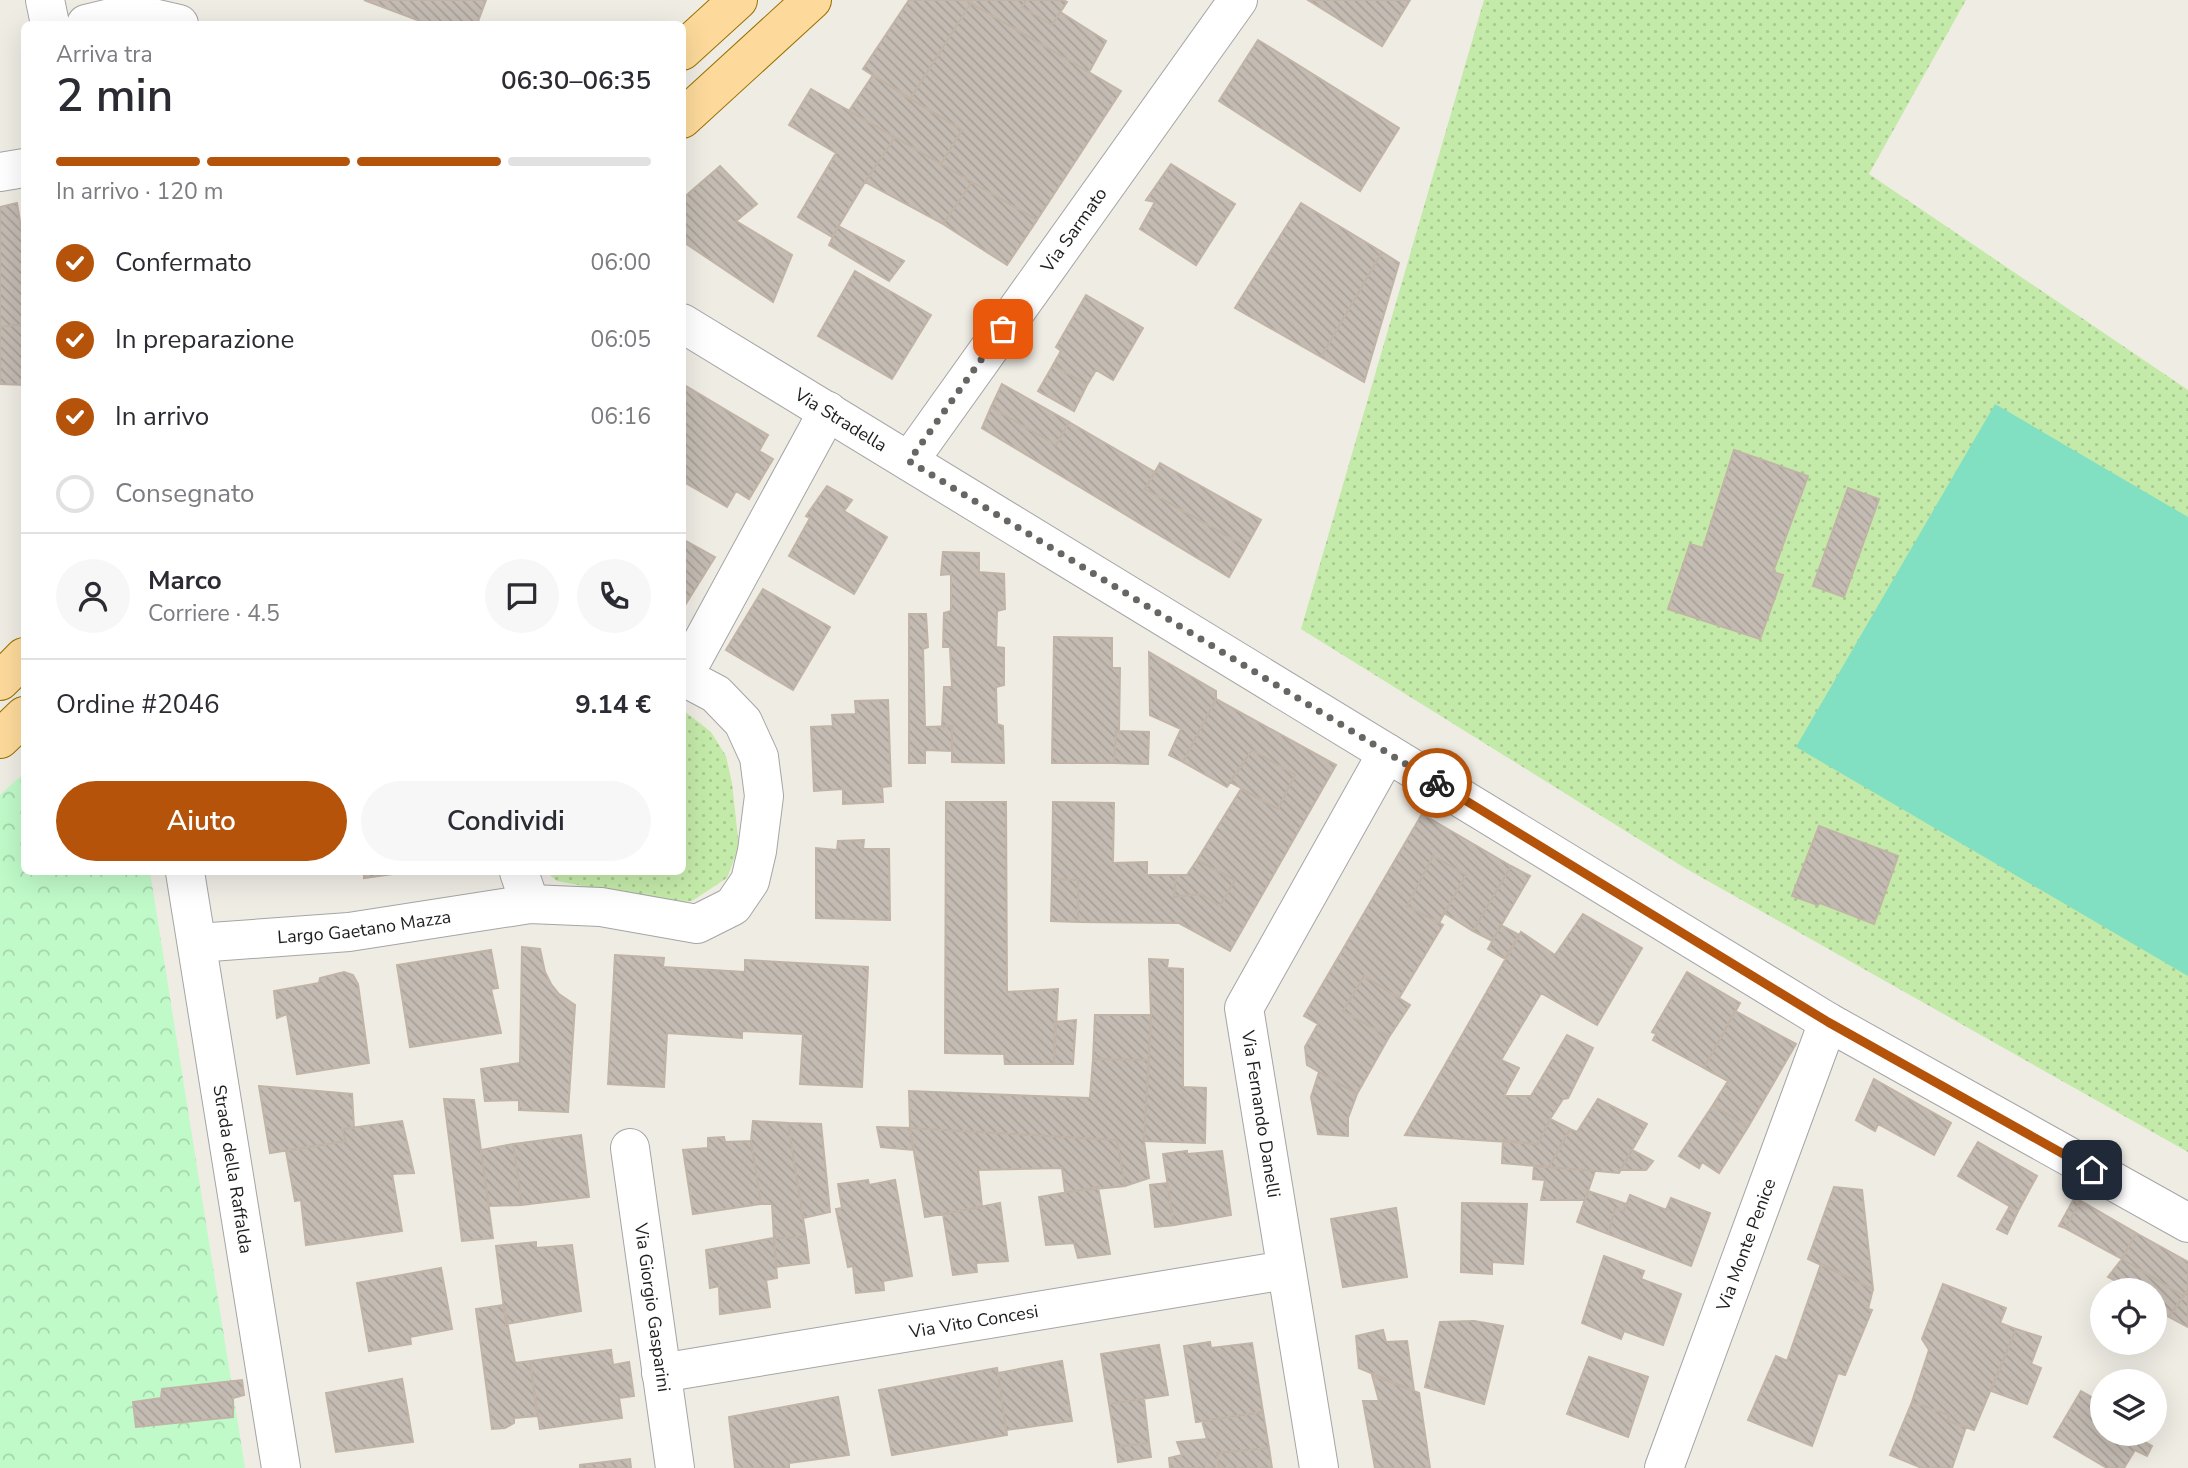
<!DOCTYPE html>
<html lang="it">
<head>
<meta charset="utf-8">
<style>
  :root { --surface:#fff; --page:#f7f7f7; --text:#2b2b33; --muted:#7c7c81; --line:#e1e1e2; --accent:#b45309 }
  body { margin:0; font-family:"Nunito Sans",sans-serif; background:var(--page); color:var(--text); height:100vh; display:flex; flex-direction:column; font-size:26px; white-space:nowrap }
  * { box-sizing:border-box; margin:0 }
  p { font-size:23px; color:var(--muted) }
  .icon { flex:none; width:38px; height:38px; fill:none; stroke:currentColor; stroke-width:2; stroke-linecap:round; stroke-linejoin:round }
  .map { position:relative; flex:1; overflow:hidden }
  .sheet { position:absolute; left:21px; top:21px; width:665px; height:854px; display:flex; flex-direction:column; background:var(--surface); border-radius:10px; box-shadow:0 7px 28px #0002 }
  .sheet>* { flex:none }
  .controls { position:absolute; left:2090px; top:1278px; display:grid; gap:14px }
  .controls a { display:grid; place-items:center; width:77px; height:77px; border-radius:50%; background:var(--surface); box-shadow:0 7px 28px #0002; font-size:35px }
  .pin { position:absolute; display:grid; place-items:center; width:60px; height:60px; color:#fff; margin:-30px; border-radius:14px; box-shadow:0 4px 10px #0006 }
  .courier { position:absolute; display:grid; place-items:center; width:70px; height:70px; margin:-35px; border:5px solid #b45309; border-radius:50%; background:#fff; color:#222; box-shadow:0 2px 9px #0007 }
  .overview em { font-style:normal; font-weight:600 }
  .overview div { display:flex; flex-direction:column-reverse }
  .overview { display:flex; align-items:center; justify-content:space-between; height:119px; padding:0 35px }
  h1 { font-size:46px; font-weight:600; line-height:52px }
  .bar { display:grid; grid-template-columns:repeat(4,1fr); gap:10px 7px; align-content:center; height:84px; padding:0 35px }
  .bar i { height:9px; border-radius:5px; background:var(--line) }
  .bar .current { background:var(--accent) }
  .bar p { grid-column:span 4 }
  .line { display:flex; align-items:center; gap:18px; padding:0 35px; border-top:2px solid var(--line) }
  .line div { flex:1 }
  .round { display:grid; place-items:center; flex:none; width:74px; height:74px; border-radius:37px; background:var(--page) }
  ol { padding:0 35px; list-style:none }
  li { display:flex; align-items:center; gap:21px; height:77px }
  li p { margin-inline-start:auto }
  li .icon { padding:7px; border-radius:50%; background:var(--accent); color:#fff; stroke-width:4 }
  li:last-child { color:var(--muted) }
  li i { width:38px; height:38px; border:4px solid var(--line); border-radius:50% }
  .action { display:flex; gap:14px; margin-top:auto; padding:14px 35px }
  .action a { flex:1; height:80px; border-radius:42px; background:var(--accent); color:#fff; font-size:28px; font-weight:600; line-height:80px; text-align:center }
  .action a+a { background:var(--page); color:var(--text) }
  .map>svg:first-child { display:block }
  .grass { fill:url(#grass-dots) }
  .park { fill:url(#park-crowns) }
  .pitch { fill:#81e0c2 }
  .building { fill:url(#building-back-hatch); stroke:#c1b4a6; stroke-width:2 }
  .lines { fill:none; stroke-linecap:round; stroke-linejoin:round }
  .minor-casing { stroke:#a5a5a5; stroke-width:40 }
  .major-casing { stroke:#987100; stroke-width:40 }
  .minor { stroke:#fff; stroke-width:38 }
  .major { stroke:#fdda9b; stroke-width:38 }
  .done { stroke:#676663; stroke-width:7; stroke-dasharray:0 12.6 }
  .route { stroke:#b45309; stroke-width:9 }
  .labels { text-anchor:middle; stroke-width:5; stroke-linejoin:round; paint-order:stroke }
  .street-label { font-size:18px; fill:#1e1e1e; stroke:#fff }
</style>
</head>
<body>
<div class="map">
<svg width="2188" height="1468" viewBox="0 0 2188 1468">
  <defs>
    <pattern id="grass-dots" width="8" height="8" patternUnits="userSpaceOnUse" patternTransform="scale(1.75)"><rect width="8" height="8" fill="#c4eaa9"/><path d="M2 2h.1M6 6h.1" fill="none" stroke="#a8c891" stroke-width="1.8" stroke-linecap="round"/></pattern>
    <pattern id="park-crowns" width="20" height="18" patternUnits="userSpaceOnUse" patternTransform="scale(1.75)"><rect width="20" height="18" fill="#c0fac9"/><path d="M2 6a3 3 0 1 1 6 0M12 15a3 3 0 1 1 6 0" fill="none" stroke="#a5d6ac"/></pattern>
    <pattern id="building-back-hatch" width="6" height="6" patternUnits="userSpaceOnUse" patternTransform="scale(1.75)"><rect width="6" height="6" fill="#c4bcb3"/><path d="M-1 5l2 2M0 0l6 6M5-1l2 2" fill="none" stroke="#a8a19a"/></pattern>
  </defs>
  <rect width="100%" height="100%" fill="#efece4"/>
  <!-- grass -->
  <path class="grass" d="M1484,0H1966L1869,174L2188,390V1152L1685,868L1301,629Z
    M683,710L711,732L726,756L732,783L739,847L727,878L692,901L671,903L557,881L546,872H682Z"/>
  <!-- park -->
  <path class="park" d="M24,773V872H150L245,1468H0V795Z"/>
  <!-- pitch -->
  <path class="pitch" d="M1995,404L2188,517V976L1796,747Z"/>
  <!-- building -->
  <path class="building" d="M364,0H486L477,24H428Z
    M909,0H965L971,3L910,99L863,69Z
    M965,0H1026L1022,7L1052,25L1060,12L1106,41L1089,72Z
    M1026,0H1063L1067,2L1052,25L1022,7Z
    M1308,0H1410L1382,46Z
    M971,3L1121,91L1037,220L941,164L962,130L910,99Z
    M1258,40L1399,128L1360,191L1219,101Z
    M873,75L962,130L941,164L849,111Z
    M811,89L895,137L865,182L832,237L798,217L836,153L789,125Z
    M895,137L972,182L943,224L865,182Z
    M1171,164L1235,204L1196,265L1140,229L1155,202L1146,200Z
    M720,166L757,204L736,221L792,255L773,302L682,241V199Z
    M972,182L1037,220L1007,265L943,224Z
    M17,203L24,246V324L0,327V207Z
    M1301,203L1382,252L1321,357L1235,308Z
    M838,226L904,261L889,281L829,245Z
    M1382,252L1399,263L1364,382L1321,357Z
    M855,271L931,315L892,379L818,336Z
    M1086,295L1143,328L1113,380L1096,370L1087,385L1053,365L1061,351L1056,347Z
    M24,324V385L0,384V327Z
    M1053,365L1087,385L1074,411L1038,391Z
    M1002,384L1069,422L1056,445L991,407Z
    M686,386L768,435L759,451L773,459L749,499L736,491L727,507L682,481V391Z
    M991,407L1056,445L1069,422L1155,472L1145,489L1246,547L1229,577L982,428Z
    M1734,450L1808,476L1773,572L1783,575L1760,639L1668,609L1690,544L1703,548Z
    M1160,463L1261,520L1246,547L1145,489Z
    M827,486L852,500L844,511L887,537L854,594L789,556L810,518L806,516Z
    M1848,488L1879,499L1844,597L1813,586Z
    M682,539L715,557L682,610Z
    M943,552L979,553V572L1004,574L1005,609L997,611L996,647L1004,648V685L996,687L997,724L1003,726L1004,763L952,762V726H942L944,687H952L950,647H943L944,613L951,611V574L941,575Z
    M763,589L830,627L793,690L726,650Z
    M909,614H926L928,647L923,649L925,727L952,726V751L925,750V763H909Z
    M1054,637L1112,638V668H1120L1119,733L1116,731L1114,763H1052Z
    M1149,652L1216,691V699L1183,762L1169,755L1181,729L1150,715Z
    M1216,699L1336,765L1230,951L1179,923L1078,922V880L1052,879L1053,802L1114,803L1113,863L1147,862V875H1176L1174,897L1201,894L1220,906L1235,880L1197,860L1241,789L1278,809L1295,775L1252,750L1227,787L1183,762Z
    M888,700L891,786L882,787L883,802L843,804V789L814,791L811,727L833,726L832,715L856,714L855,701Z
    M1116,731L1149,732L1148,764L1114,763Z
    M1252,750L1295,775L1278,809L1230,782Z
    M946,802H1006L1007,992L1058,989L1054,1064H1005L1004,1054L945,1053Z
    M1422,814L1511,866L1473,931L1444,913L1466,875L1433,856L1407,906L1443,925L1399,998L1364,976L1343,1011L1389,1037L1357,1094L1307,1065L1305,1047L1318,1024L1304,1016Z
    M1819,826L1898,856L1874,924L1820,903L1818,905L1792,896Z
    M864,840L863,849H889L890,920L816,918V848L837,850L838,841Z
    M1433,856L1466,875L1439,923L1407,906Z
    M1197,860L1235,880L1220,906L1201,894L1174,897L1176,875H1187Z
    M1511,866L1530,876L1492,941L1473,931Z
    M364,872H407L364,878Z
    M1052,879L1078,880V922L1051,921Z
    M1583,914L1642,948L1597,1025L1541,993L1501,1060L1519,1068L1504,1096H1531L1567,1035L1593,1048L1568,1098L1563,1099L1550,1119L1538,1144L1405,1135L1521,932L1555,955Z
    M1501,925L1519,935L1505,959L1488,949Z
    M522,947L540,949L545,972L551,984L559,994L575,1005L568,1112L519,1110V1100L485,1101L481,1069L520,1063Z
    M491,950L498,988L491,989L501,1033L410,1047L397,965Z
    M615,955L664,958L663,967L745,972V960L868,967L862,1087L800,1084L803,1034L742,1031V1038L667,1033L664,1087L608,1084Z
    M1149,959L1168,960L1167,968L1183,969V1087L1206,1088L1205,1143L1144,1141L1151,1015Z
    M344,972L353,975L358,984L369,1063L297,1074L287,1014L277,1018L274,991L319,983L320,978Z
    M1687,972L1740,1003L1704,1068L1653,1040L1656,1034L1652,1032Z
    M1364,976L1410,1005L1389,1037L1343,1011Z
    M1735,1011L1796,1044L1748,1127L1713,1105L1728,1081L1704,1068Z
    M1095,1015H1151L1149,1060L1093,1059Z
    M1076,1020L1073,1064H1054L1055,1022Z
    M1093,1059L1149,1060L1144,1141L1149,1178L1125,1186L1117,1140L910,1128L909,1091L1090,1098Z
    M1319,1072L1357,1094L1348,1118V1136L1318,1134L1311,1097Z
    M1874,1079L1951,1123L1934,1155L1878,1124L1875,1131L1856,1120Z
    M259,1086L352,1094L354,1128L342,1129L346,1141L270,1153Z
    M444,1099L474,1100L493,1238L462,1241Z
    M1598,1099L1647,1124L1619,1173L1549,1167L1570,1129L1577,1132Z
    M1713,1105L1748,1127L1719,1173L1702,1162L1699,1168L1679,1156Z
    M1550,1119L1570,1129L1549,1167L1502,1163L1503,1140L1538,1144Z
    M402,1121L414,1173L392,1174L402,1231L306,1245L301,1200L295,1201L286,1151L346,1141L342,1129Z
    M753,1121L788,1123L806,1237L774,1238L772,1204H761L751,1141Z
    M788,1123L821,1124L830,1212L803,1218Z
    M877,1127L910,1128L913,1150L881,1147Z
    M910,1128L1117,1140L1125,1186L1065,1192L1062,1168L978,1170L982,1207L925,1217Z
    M581,1135L589,1197L522,1205L513,1144Z
    M724,1137L725,1142L751,1141L761,1204L693,1214L683,1150L708,1148V1138Z
    M1978,1142L2037,1176L2018,1211L1958,1176Z
    M513,1144L522,1205L489,1206L481,1150Z
    M1632,1150L1653,1161L1646,1170H1620Z
    M1187,1151V1154L1222,1151L1231,1215L1174,1225L1163,1154Z
    M1534,1166L1595,1171L1585,1200H1541L1545,1180L1533,1179Z
    M868,1180L869,1185L895,1180L912,1276L883,1281L884,1290L856,1293L853,1266L848,1267L836,1209L842,1208L838,1184Z
    M1167,1183L1174,1225L1155,1227L1150,1185Z
    M1098,1187L1110,1254L1078,1258L1074,1243L1046,1245L1039,1197Z
    M1834,1187L1862,1190L1873,1289L1808,1259Z
    M1588,1191L1626,1204L1624,1211L1615,1208L1608,1234L1577,1222Z
    M1630,1195L1666,1210L1671,1198L1710,1213L1691,1266L1608,1234L1615,1208L1624,1211Z
    M2075,1197L2081,1201L2065,1228L2059,1226Z
    M2081,1201L2136,1233L2122,1259L2065,1228Z
    M1000,1203L1008,1261L976,1263L977,1272L953,1275L943,1214Z
    M1462,1203L1527,1204L1523,1264L1492,1262V1274L1461,1272Z
    M2010,1206L2018,1211L2007,1234L1997,1229Z
    M1396,1208L1407,1277L1343,1287L1331,1219Z
    M2136,1233L2188,1262V1289L2184,1296L2122,1259Z
    M806,1237L809,1263L776,1267L774,1238Z
    M774,1238L777,1278L766,1280L770,1307L720,1314L719,1286L710,1288L706,1250Z
    M536,1242V1248L572,1245L581,1311L506,1324L496,1246Z
    M1604,1256L1644,1271L1641,1279L1681,1294L1663,1345L1624,1331L1621,1339L1582,1323Z
    M2122,1259L2184,1296L2169,1317L2154,1310V1290H2133L2108,1277Z
    M1821,1264L1873,1289L1868,1309L1872,1310L1845,1375L1838,1373L1812,1446L1748,1420L1776,1356L1787,1361Z
    M441,1268L452,1329L410,1337L411,1344L369,1351L357,1283Z
    M1943,1284L2006,1308L2000,1323L2016,1329L1974,1430L1948,1421L1949,1415L1912,1402L1929,1350L1922,1339Z
    M2188,1289V1327L2169,1317Z
    M504,1305L515,1363L530,1361L537,1416L514,1418V1423L505,1428L492,1429L476,1309Z
    M1474,1321L1503,1326L1484,1404L1425,1387L1440,1322Z
    M2016,1329L2041,1337L2031,1364L2041,1368L2027,1404L1991,1391Z
    M1383,1330L1386,1342L1407,1341L1414,1391L1359,1368L1356,1336Z
    M1210,1342L1211,1348L1252,1343L1263,1412L1196,1422L1184,1346Z
    M1159,1345L1168,1395L1109,1404L1101,1354Z
    M611,1350L613,1365L629,1362L634,1396L619,1398L622,1418L540,1429L530,1361Z
    M1589,1357L1648,1377L1628,1437L1567,1414Z
    M1062,1361L1072,1421L1006,1430L998,1373Z
    M997,1368L1007,1435L892,1455L879,1390Z
    M1372,1375L1419,1393L1430,1468H1375L1363,1401H1379Z
    M402,1379L413,1442L336,1452L326,1393Z
    M242,1380L244,1395L233,1398V1417L136,1427L133,1402L161,1398L162,1389Z
    M2081,1391L2102,1403V1433H2145L2141,1440L2152,1446L2147,1456L2135,1450L2124,1468H2107L2054,1437Z
    M838,1397L849,1455L789,1463V1468H735L729,1417Z
    M1144,1399L1149,1443L1116,1447L1109,1404Z
    M1912,1402L1949,1415L1948,1421L1966,1427L1952,1468H1922L1890,1455Z
    M1263,1412L1269,1448L1217,1453L1219,1468H1170L1169,1458L1182,1455L1177,1442L1207,1439L1202,1421Z
    M1149,1443L1151,1457L1118,1462L1116,1447Z
    M1269,1448L1272,1468H1219L1217,1453Z
    M630,1459L631,1468H580V1465Z"/>
  <g class="lines">
    <defs>
      <g id="minor">
        <path d="M45,0L50,24"/>
        <path d="M86,24L131,13L179,24"/>
        <path d="M0,172L24,168"/>
        <path id="s1" d="M682,323L1828,1022L2188,1223"/>
        <path id="s2" d="M909,461L1238,0"/>
        <path d="M682,674L694,657L828,411"/>
        <path id="s3" d="M185,872L281,1468"/>
        <path d="M519,872L530,904"/>
        <path id="s4" d="M197,943L349,932L530,904L601,907L697,924L733,906L750,881L757,851L764,796L759,757L743,722L716,694L682,676"/>
        <path id="s5" d="M630,1148L675,1468"/>
        <path id="s6" d="M661,1373L1286,1270"/>
        <path d="M1319,1468L1244,1008L1387,753"/>
        <path id="s7" d="M1664,1468L1828,1022"/>
      </g>
      <path id="major" d="M682,51L738,0
        M682,119L812,0
        M0,681L24,657
        M0,739L24,716"/>
    </defs>
    <!-- minor casing -->
    <use href="#minor" class="minor-casing"/>
    <!-- major casing -->
    <use href="#major" class="major-casing"/>
    <!-- minor -->
    <use href="#minor" class="minor"/>
    <!-- major -->
    <use href="#major" class="major"/>
  </g>
  <g class="lines">
    <!-- done -->
    <path class="done" d="M1003,329L909,461L1437,783"/>
    <!-- route -->
    <path class="route" d="M1437,783L1828,1022L2092,1170"/>
  </g>
  <g class="labels">
    <!-- street labels -->
    <g class="street-label">
      <text dy="6" stroke="none"><textPath href="#s2" startOffset="284">Via Sarmato</textPath></text>
      <text dy="6" stroke="none"><textPath href="#s1" startOffset="186">Via Stradella</textPath></text>
      <text dy="6" stroke="none"><textPath href="#s4" startOffset="168">Largo Gaetano Mazza</textPath></text>
      <text transform="translate(1261 1114) rotate(81)" y="6">Via Fernando Danelli</text>
      <text dy="6" stroke="none"><textPath href="#s3" startOffset="301">Strada della Raffalda</textPath></text>
      <text dy="6" stroke="none"><textPath href="#s7" startOffset="238">Via Monte Penice</textPath></text>
      <text dy="6" stroke="none"><textPath href="#s5" startOffset="161">Via Giorgio Gasparini</textPath></text>
      <text dy="6" stroke="none"><textPath href="#s6" startOffset="317">Via Vito Concesi</textPath></text>
    </g>
  </g>
</svg>
<div class="controls">
<a><svg class="icon" aria-label="locate" viewBox="0 0 24 24"><circle cx="12" cy="12" r="6"/><path d="M12 2v4M12 18v4M2 12h4M18 12h4"/></svg></a>
<a><svg class="icon" aria-label="layers" viewBox="0 0 24 24"><path d="M12 4l9 5-9 5-9-5zM3 14l9 5 9-5"/></svg></a>
</div>
<div class="pin" style="left:1003px;top:329px;background:#ea580c"><svg class="icon" aria-label="bag" viewBox="0 0 24 24"><path d="M5 8h14l-1 12H6zM9 8a3 3 0 0 1 6 0"/></svg></div>
<div class="pin" style="left:2092px;top:1170px;background:#1f2937"><svg class="icon" aria-label="home" viewBox="0 0 24 24"><path d="M3 11l9-7 9 7M6 9v11h12V9"/></svg></div>
<div class="courier" style="left:1437px;top:783px"><svg class="icon" aria-label="bike" viewBox="0 0 24 24"><circle cx="6" cy="16" r="4"/><circle cx="18" cy="16" r="4"/><path d="M6 16l4-8h5l3 8M10 8l3 8H6M13 5h3"/></svg></div>
<section class="sheet">
<div class="overview"><div><h1>2 min</h1><p>Arriva tra</p></div><em>06:30–06:35</em></div>
<div class="bar"><i class="current"></i><i class="current"></i><i class="current"></i><i></i><p>In arrivo · 120 m</p></div>
<ol>
<li><svg class="icon" aria-label="check" viewBox="0 0 24 24"><path d="M5 12l5 5 9-10"/></svg>Confermato<p>06:00</p></li>
<li><svg class="icon" aria-label="check" viewBox="0 0 24 24"><path d="M5 12l5 5 9-10"/></svg>In preparazione<p>06:05</p></li>
<li><svg class="icon" aria-label="check" viewBox="0 0 24 24"><path d="M5 12l5 5 9-10"/></svg>In arrivo<p>06:16</p></li>
<li><i></i>Consegnato</li>
</ol>
<div class="line" style="height:126px"><a class="round"><svg class="icon" aria-label="person" viewBox="0 0 24 24"><circle cx="12" cy="8" r="4"/><path d="M4 21q1-7 8-7t8 7"/></svg></a><div><b>Marco</b><p>Corriere · 4.5</p></div><a class="round"><svg class="icon" aria-label="chat" viewBox="0 0 24 24"><path d="M4 5h16v11H9l-5 4z"/></svg></a><a class="round"><svg class="icon" aria-label="phone" viewBox="0 0 24 24"><path d="M5 4h4l2 5-3 2q2 4 5 5l2-3 5 2v4C11 20 4 13 5 4z"/></svg></a></div>
<div class="line" style="height:91px"><div>Ordine #2046</div><b>9.14 €</b></div>
<div class="action"><a>Aiuto</a><a>Condividi</a></div>
</section>
</div>
</body>
</html>
